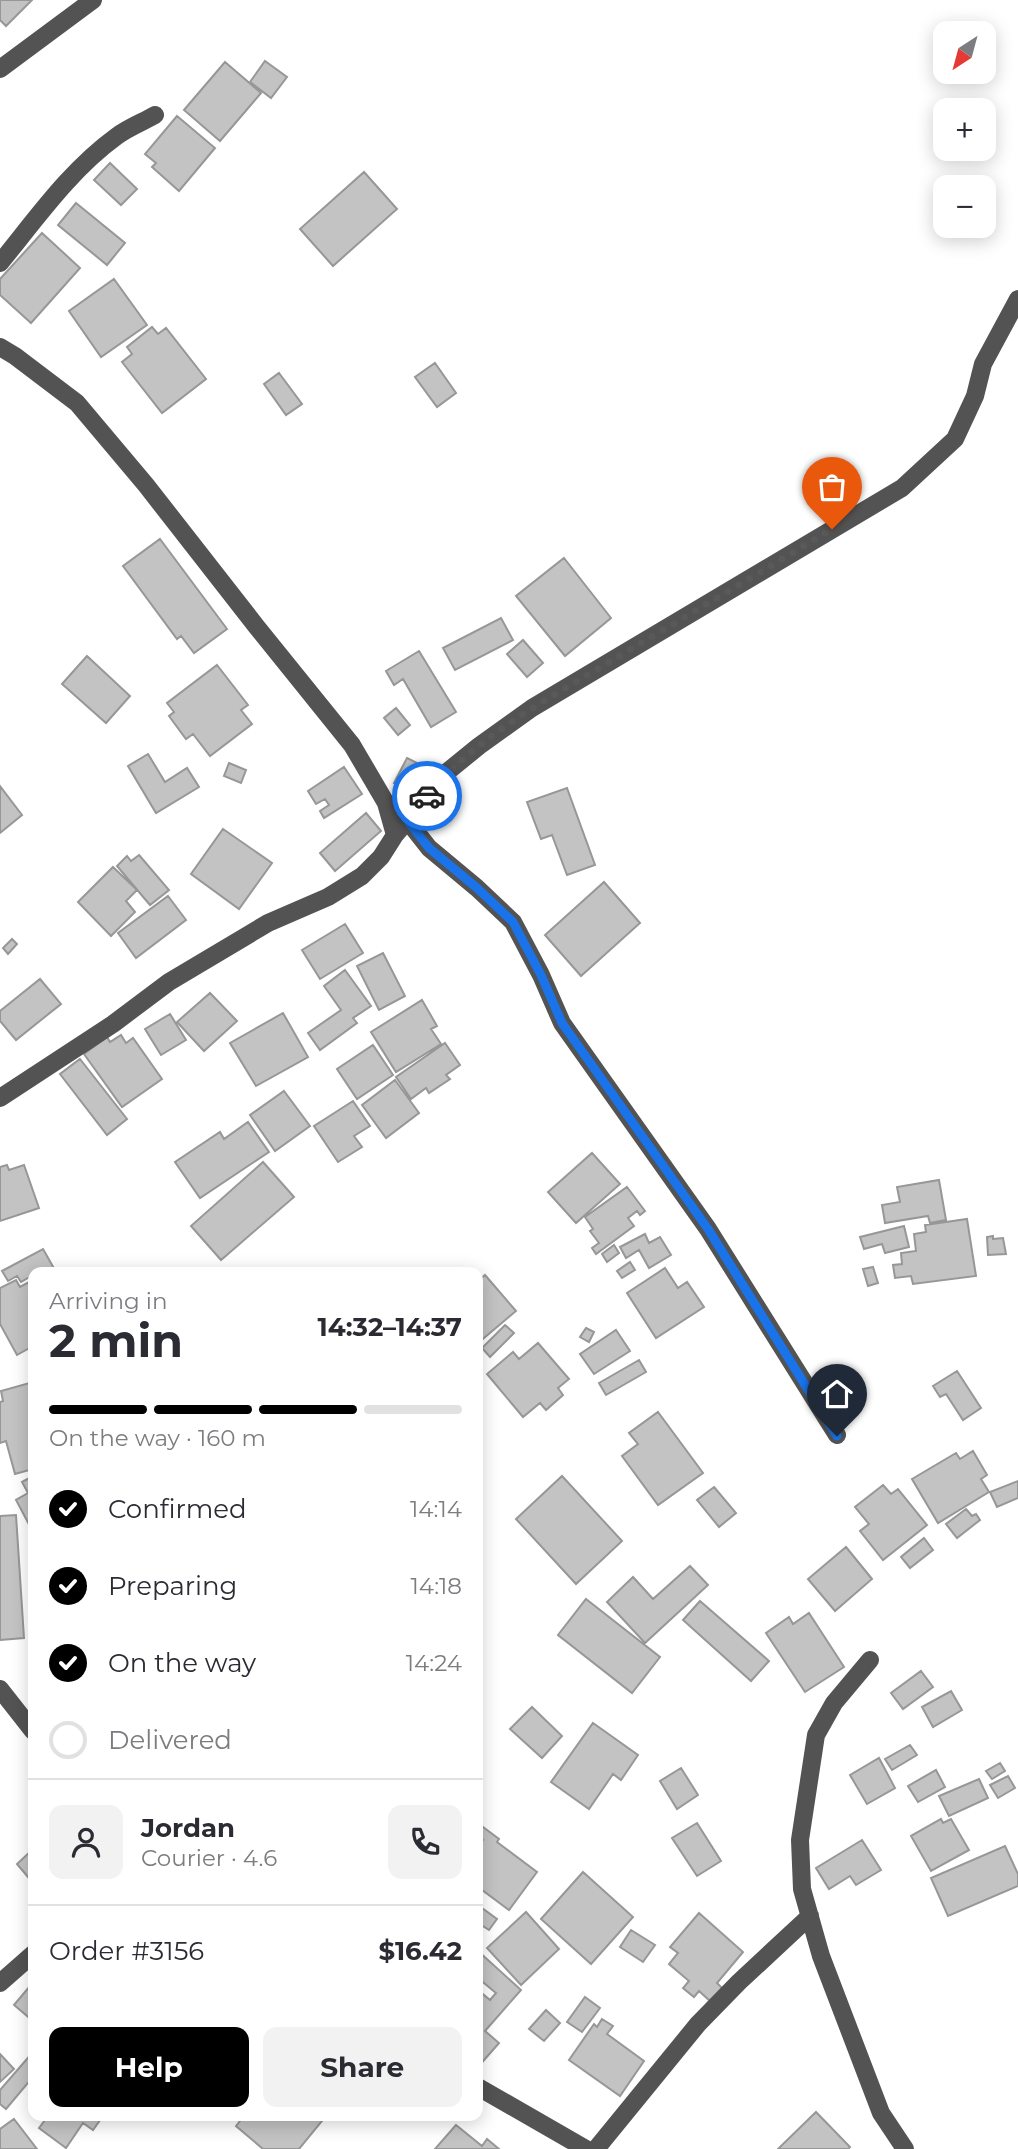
<!DOCTYPE html>
<html lang="en">
<head>
<meta charset="utf-8">
<style>
  :root { --surface:#fff; --page:#f2f2f3; --text:#2b2b33; --muted:#7c7c81; --line:#e1e1e2; --accent:#000 }
  body { margin:0; font-family:Montserrat,sans-serif; background:var(--page); color:var(--text); height:100vh; display:flex; flex-direction:column; font-size:26px; white-space:nowrap }
  * { box-sizing:border-box; margin:0 }
  p { font-size:23px; color:var(--muted) }
  .icon { flex:none; width:38px; height:38px; fill:none; stroke:currentColor; stroke-width:2; stroke-linecap:round; stroke-linejoin:round }
  .map { position:relative; flex:1; overflow:hidden }
  .sheet { position:absolute; left:28px; top:1267px; width:455px; height:854px; display:flex; flex-direction:column; background:var(--surface); border-radius:14px; box-shadow:0 4px 18px #0003 }
  .sheet>* { flex:none }
  .needle { width:46px; rotate:216deg }
  .tools { position:absolute; left:933px; top:21px; display:grid; gap:14px }
  .tools a { display:grid; place-items:center; width:63px; height:63px; border-radius:14px; background:var(--surface); box-shadow:0 4px 18px #0003; font-size:35px }
  .pin { position:absolute; display:grid; place-items:center; width:60px; height:60px; color:#fff; margin:-72px -30px; border-radius:50% 50% 50% 0; rotate:-45deg; box-shadow:0 0 7px #0007 }
  .pin .icon { rotate:45deg }
  .courier { position:absolute; display:grid; place-items:center; width:70px; height:70px; margin:-35px; border:5px solid #1a73e8; border-radius:50%; background:#fff; color:#222; box-shadow:0 2px 9px #0007 }
  .headline em { font-style:normal; font-weight:700 }
  .headline div { display:flex; flex-direction:column-reverse }
  .headline { display:flex; align-items:center; justify-content:space-between; height:119px; padding:0 21px }
  h1 { font-size:46px; font-weight:700; line-height:52px }
  .bar { display:grid; grid-template-columns:repeat(4,1fr); gap:10px 7px; align-content:center; height:84px; padding:0 21px }
  .bar i { height:9px; border-radius:5px; background:var(--line) }
  .bar .on { background:var(--accent) }
  .bar p { grid-column:span 4 }
  .line { display:flex; align-items:center; gap:18px; padding:0 21px; border-top:2px solid var(--line) }
  .line div { flex:1 }
  .round { display:grid; place-items:center; flex:none; width:74px; height:74px; border-radius:14px; background:var(--page) }
  ol { padding:0 21px; list-style:none }
  li { display:flex; align-items:center; gap:21px; height:77px }
  li p { margin-inline-start:auto }
  li .icon { padding:7px; border-radius:50%; background:var(--accent); color:#fff; stroke-width:4 }
  li:last-child { color:var(--muted) }
  li i { width:38px; height:38px; border:4px solid var(--line); border-radius:50% }
  .cta { display:flex; gap:14px; margin-top:auto; padding:14px 21px }
  .cta a { flex:1; height:80px; border-radius:14px; background:var(--accent); color:#fff; font-size:28px; font-weight:700; line-height:80px; text-align:center }
  .cta a+a { background:var(--page); color:var(--text) }
  .map>svg:first-child { display:block }
  .building { fill:#c3c3c3; stroke:#979797; stroke-width:2 }
  .lines { fill:none; stroke-linecap:round; stroke-linejoin:round }
  .minor { stroke:#535353; stroke-width:18 }
  .done { stroke:#595959; stroke-width:7; stroke-dasharray:0 12.6 }
  .route { stroke:#1a73e8; stroke-width:9 }
</style>
</head>
<body>
<div class="map">
<svg width="1018" height="2149" viewBox="0 0 1018 2149">
  <rect width="100%" height="100%" fill="#fff"/>
  <!-- building -->
  <path class="building" d="M0,0H32L6,26L0,20Z
    M265,61L287,77L271,98L250,82Z
    M225,62L261,93L220,141L184,110Z
    M177,116L215,148L179,191L152,167L156,163L145,154Z
    M110,163L137,189L121,205L94,180Z
    M364,172L397,209L333,266L300,229Z
    M76,203L125,243L107,265L58,225Z
    M42,233L80,268L31,323L0,295V279Z
    M114,279L147,325L101,357L69,311Z
    M152,327L158,334L166,328L206,379L162,413L122,362L132,354L127,347Z
    M435,363L456,393L437,407L415,377Z
    M279,373L302,404L286,415L264,384Z
    M160,539L227,629L194,653L181,636L177,639L123,566Z
    M564,558L611,618L565,656L516,596Z
    M501,618L513,640L455,670L443,648Z
    M523,640L543,663L527,677L507,654Z
    M419,651L456,712L431,727L403,679L394,685L386,671Z
    M87,656L130,696L106,723L62,684Z
    M217,665L248,705L241,710L252,724L210,756L193,734L186,739L169,716L174,712L167,703Z
    M396,708L410,725L398,735L384,718Z
    M148,754L165,782L187,768L199,787L156,813L128,766Z
    M407,758L423,766L410,791L394,783Z
    M229,763L246,770L241,783L224,776Z
    M344,767L362,794L324,818L320,811L329,805L325,799L316,804L308,791Z
    M0,786L22,815L0,833Z
    M567,788L595,865L567,875L552,835L541,839L527,802Z
    M366,813L381,831L335,871L320,853Z
    M223,829L272,863L239,909L191,874Z
    M139,855L169,890L150,905L117,866L127,856L131,861Z
    M113,867L137,890L126,901L135,912L111,936L78,902Z
    M604,882L640,923L581,976L545,935Z
    M168,896L186,920L136,958L118,933Z
    M345,924L363,953L320,979L302,950Z
    M12,939L17,944L8,954L3,948Z
    M383,953L405,996L379,1010L357,966Z
    M345,970L371,1006L353,1018L357,1023L320,1050L308,1033L341,1010L324,986Z
    M40,979L61,1004L16,1040L0,1021V1011Z
    M210,993L237,1021L204,1051L177,1022Z
    M422,1000L437,1026L431,1029L441,1044L396,1072L371,1032Z
    M283,1013L308,1057L256,1086L230,1043Z
    M170,1014L186,1040L161,1055L145,1029Z
    M121,1035L126,1043L133,1038L162,1079L122,1107L84,1054L107,1037L110,1042Z
    M445,1043L460,1065L446,1075L450,1079L429,1093L426,1088L411,1099L396,1077Z
    M373,1045L393,1075L357,1099L337,1069Z
    M80,1059L127,1119L107,1135L60,1074Z
    M395,1080L419,1113L386,1138L362,1105Z
    M284,1091L310,1126L275,1151L250,1115Z
    M353,1101L370,1126L354,1136L362,1147L338,1162L314,1126Z
    M248,1122L269,1152L200,1198L175,1162L220,1132L224,1139Z
    M592,1153L620,1184L576,1223L548,1192Z
    M263,1162L294,1197L221,1260L191,1226Z
    M7,1165L9,1170L24,1165L39,1208L0,1221V1167Z
    M939,1180L946,1220L930,1223L928,1216L885,1223L882,1205L900,1202L897,1187Z
    M627,1187L645,1211L640,1215L637,1211L628,1218L634,1226L596,1254L592,1248L599,1243L590,1231L593,1229L585,1217Z
    M967,1219L976,1276L913,1284L911,1276L895,1278L893,1265L902,1264L901,1253L916,1251L914,1234L926,1232L925,1225Z
    M904,1226L909,1247L885,1253L882,1244L864,1249L860,1237Z
    M645,1234L649,1243L660,1237L671,1255L649,1268L639,1250L626,1258L620,1247Z
    M993,1236V1239L1003,1238L1006,1254L988,1255L987,1237Z
    M614,1245L619,1253L607,1262L602,1254Z
    M43,1249L56,1272H33V1275L21,1282L17,1276L8,1281L2,1271Z
    M630,1262L635,1270L622,1278L617,1271Z
    M873,1267L878,1283L868,1286L863,1269Z
    M665,1268L678,1288L687,1282L704,1307L656,1338L627,1293Z
    M485,1275L516,1311L478,1343V1281Z
    M16,1280L20,1287L33,1280V1346L17,1355L0,1324V1288Z
    M505,1325L514,1333L490,1357L482,1348Z
    M586,1328L594,1332L589,1342L580,1337Z
    M616,1330L630,1351L594,1374L580,1354Z
    M538,1343L569,1379L558,1388L563,1395L546,1410L540,1403L523,1417L487,1374L513,1352L519,1359Z
    M639,1360L646,1372L606,1395L599,1383Z
    M957,1371L981,1408L963,1420L946,1394L940,1397L933,1386Z
    M33,1382V1469L15,1474L6,1441L0,1443V1402L3,1401L1,1391Z
    M658,1412L703,1473L658,1505L622,1456L638,1444L629,1433Z
    M973,1451L987,1475L981,1479L989,1492L938,1523L912,1479L956,1453L960,1459Z
    M33,1476V1532L16,1500L28,1493L22,1482Z
    M562,1476L622,1541L576,1584L516,1519Z
    M1018,1481V1498L997,1507L990,1492Z
    M883,1485L891,1494L898,1489L927,1525L883,1560L860,1531L869,1524L855,1507Z
    M714,1487L736,1513L719,1527L697,1500Z
    M966,1509L972,1516L976,1514L980,1520L957,1538L946,1524Z
    M16,1515L24,1638L0,1640V1516Z
    M924,1538L933,1550L910,1568L901,1557Z
    M846,1547L872,1579L835,1611L808,1579Z
    M690,1566L708,1585L645,1643L607,1602L633,1577L653,1599Z
    M586,1599L660,1657L632,1693L558,1635Z
    M700,1601L769,1661L751,1681L683,1620Z
    M809,1613L844,1667L805,1692L766,1633L789,1617L793,1624Z
    M921,1671L933,1687L903,1709L891,1693Z
    M951,1691L962,1710L933,1727L922,1707Z
    M532,1707L562,1736L542,1758L510,1729Z
    M593,1723L638,1755L621,1780L613,1774L589,1809L551,1782Z
    M910,1745L917,1755L892,1770L885,1759Z
    M879,1758L895,1788L867,1804L850,1775Z
    M1000,1763L1005,1771L992,1779L986,1771Z
    M681,1768L698,1795L677,1809L660,1781Z
    M936,1770L945,1787L918,1802L908,1786Z
    M1008,1776L1015,1788L998,1798L990,1785Z
    M979,1779L988,1798L949,1816L939,1796Z
    M941,1819L943,1823L951,1819L969,1850L931,1871L911,1836Z
    M697,1823L721,1861L697,1876L672,1838Z
    M479,1824L499,1839L497,1842L537,1872L509,1910L478,1887V1846L483,1840L478,1836Z
    M862,1840L881,1870L856,1885L850,1876L829,1889L816,1868Z
    M1005,1846L1018,1874V1886L948,1916L931,1878Z
    M33,1849V1883L17,1864Z
    M583,1872L633,1917L591,1964L541,1919Z
    M482,1908L497,1919L489,1930L478,1923V1914Z
    M526,1912L559,1949L521,1985L487,1948Z
    M699,1913L743,1952L717,1983L722,1988L711,2002L699,1991L694,1997L683,1988L689,1981L669,1964L678,1953L670,1947Z
    M631,1930L655,1945L643,1962L620,1947Z
    M478,1951L521,1990L485,2031L499,2043L478,2067V1990L490,2000L496,1993L478,1978Z
    M30,1986L33,1989V2021L14,2005Z
    M585,1997L600,2008L582,2032L567,2022Z
    M546,2010L560,2023L544,2041L529,2029Z
    M602,2019L613,2026L607,2034L644,2061L620,2096L569,2060L594,2024L597,2027Z
    M33,2052V2077L6,2109L0,2104V2090Z
    M0,2054L14,2069L0,2082Z
    M816,2112L850,2147L848,2149H778Z
    M48,2116H103L93,2130L83,2123L66,2148L39,2128Z
    M244,2116H316L322,2121L299,2149H263L236,2126Z
    M14,2119L37,2149H0V2129Z
    M456,2125L482,2146L487,2139L499,2149H435Z"/>
  <g class="lines">
    <!-- minor -->
    <path class="minor" d="M0,69L93,0
      M0,263C36,219 70,170 117,136C129,127 143,122 155,115
      M0,347L15,356L77,403L146,485L256,626L352,745L386,803L395,835L381,857L362,876L328,897L268,923L169,982L113,1024L0,1098
      M407,820L429,848L477,888L513,922L541,975L562,1023L708,1229L837,1435
      M395,835L447,772L479,746L532,708L902,488L955,439L975,396L983,364L1018,299
      M870,1660L834,1703L816,1735L800,1840L802,1889L821,1956L881,2113L905,2149
      M0,1689L33,1731
      M0,1983L33,1954
      M478,2087L586,2149
      M596,2149L698,2024L739,1982L810,1916"/>
  </g>
  <g class="lines">
    <!-- done -->
    <path class="done" d="M427,796C476,737 546,700 611,661C685,617 759,573 832,529"/>
    <!-- route -->
    <path class="route" d="M427,796L407,820L429,848L477,888L513,922L541,975L562,1023L708,1229L837,1436"/>
  </g>
</svg>
<div class="tools">
<a><svg class="needle" viewBox="-14 -14 28 28"><path d="M0-13l5 13h-10z" fill="#e53935"/><path d="M0 13l5-13h-10z" fill="#7c7c81"/></svg></a>
<a>+</a>
<a>−</a>
</div>
<div class="pin" style="left:832px;top:529px;background:#ea580c"><svg class="icon" aria-label="bag" viewBox="0 0 24 24"><path d="M5 8h14l-1 12H6zM9 8a3 3 0 0 1 6 0"/></svg></div>
<div class="pin" style="left:837px;top:1436px;background:#1f2937"><svg class="icon" aria-label="home" viewBox="0 0 24 24"><path d="M3 11l9-7 9 7M6 9v11h12V9"/></svg></div>
<div class="courier" style="left:427px;top:796px"><svg class="icon" aria-label="car" viewBox="0 0 24 24"><path d="M5 17H2v-5l4-1 3-4h7l3 4 3 1v5h-3M9 17h6M6 11h13"/><circle cx="7" cy="17" r="2"/><circle cx="17" cy="17" r="2"/></svg></div>
<section class="sheet">
<div class="headline"><div><h1>2 min</h1><p>Arriving in</p></div><em>14:32–14:37</em></div>
<div class="bar"><i class="on"></i><i class="on"></i><i class="on"></i><i></i><p>On the way · 160 m</p></div>
<ol>
<li><svg class="icon" aria-label="check" viewBox="0 0 24 24"><path d="M5 12l5 5 9-10"/></svg>Confirmed<p>14:14</p></li>
<li><svg class="icon" aria-label="check" viewBox="0 0 24 24"><path d="M5 12l5 5 9-10"/></svg>Preparing<p>14:18</p></li>
<li><svg class="icon" aria-label="check" viewBox="0 0 24 24"><path d="M5 12l5 5 9-10"/></svg>On the way<p>14:24</p></li>
<li><i></i>Delivered</li>
</ol>
<div class="line" style="height:126px"><a class="round"><svg class="icon" aria-label="person" viewBox="0 0 24 24"><circle cx="12" cy="8" r="4"/><path d="M4 21q1-7 8-7t8 7"/></svg></a><div><b>Jordan</b><p>Courier · 4.6</p></div><a class="round"><svg class="icon" aria-label="phone" viewBox="0 0 24 24"><path d="M5 4h4l2 5-3 2q2 4 5 5l2-3 5 2v4C11 20 4 13 5 4z"/></svg></a></div>
<div class="line" style="height:91px"><div>Order #3156</div><b>$16.42</b></div>
<div class="cta"><a>Help</a><a>Share</a></div>
</section>
</div>
</body>
</html>
